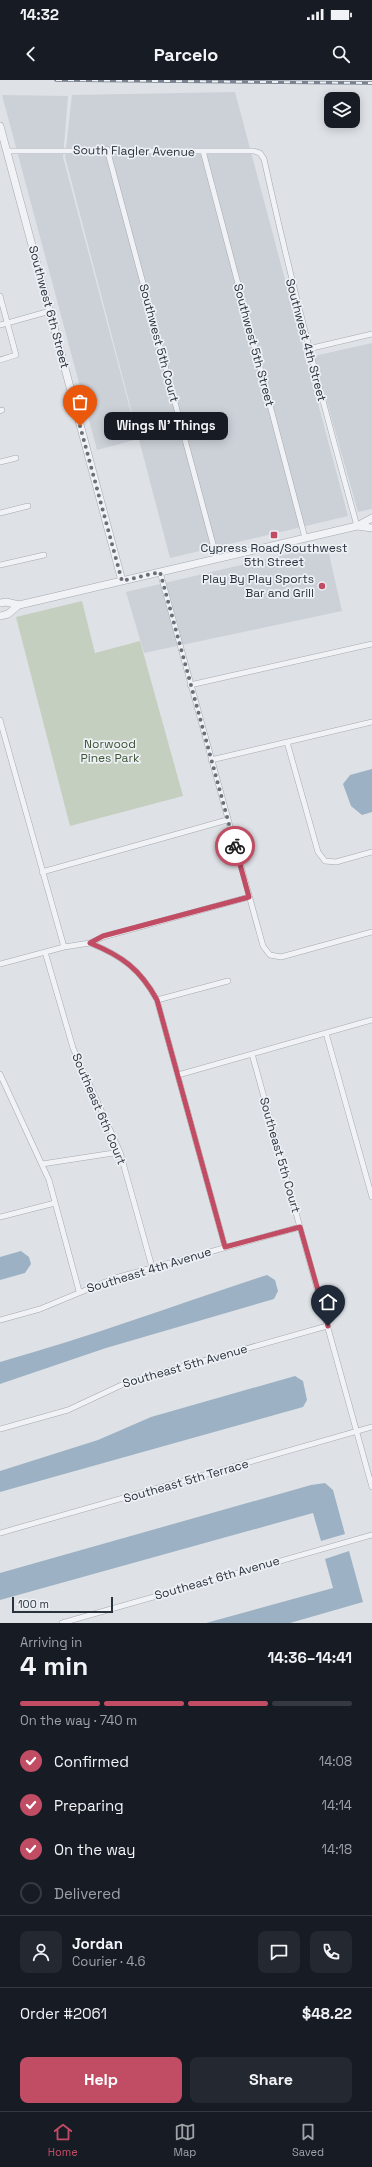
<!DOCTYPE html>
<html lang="en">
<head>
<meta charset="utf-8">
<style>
  :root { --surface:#171b24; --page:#242831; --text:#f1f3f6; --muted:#9ea1a6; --line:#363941; --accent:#c14d64 }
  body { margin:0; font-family:"Space Grotesk",sans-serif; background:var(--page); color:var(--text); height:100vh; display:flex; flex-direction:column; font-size:15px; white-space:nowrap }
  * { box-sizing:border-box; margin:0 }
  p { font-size:13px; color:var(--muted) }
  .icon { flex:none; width:22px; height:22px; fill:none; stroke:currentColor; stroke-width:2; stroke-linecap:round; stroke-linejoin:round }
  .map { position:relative; height:1543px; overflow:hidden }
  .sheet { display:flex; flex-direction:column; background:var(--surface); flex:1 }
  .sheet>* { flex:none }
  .buttons { position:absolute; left:324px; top:12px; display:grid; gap:8px }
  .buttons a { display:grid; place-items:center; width:36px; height:36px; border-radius:8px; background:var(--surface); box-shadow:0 2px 10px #0003; font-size:20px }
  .scale { position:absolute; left:12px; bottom:10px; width:101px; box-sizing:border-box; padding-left:4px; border:2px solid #29313c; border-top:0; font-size:11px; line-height:14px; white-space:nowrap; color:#29313c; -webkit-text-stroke:3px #edf0f4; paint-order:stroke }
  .pin { position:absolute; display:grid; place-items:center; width:34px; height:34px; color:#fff; margin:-41px -17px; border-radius:50% 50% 50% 0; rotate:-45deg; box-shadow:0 0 4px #0007 }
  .pin .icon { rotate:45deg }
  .courier { position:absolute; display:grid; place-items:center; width:40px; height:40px; margin:-20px; border:3px solid #c14d64; border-radius:50%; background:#fff; color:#222; box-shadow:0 1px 5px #0007 }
  .bubble { position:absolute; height:28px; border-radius:8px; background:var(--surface); box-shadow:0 2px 10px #0003; font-size:13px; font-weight:700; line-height:28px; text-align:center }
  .overview em { font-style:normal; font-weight:700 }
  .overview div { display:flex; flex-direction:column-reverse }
  .overview { display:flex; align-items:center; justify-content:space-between; height:68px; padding:0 20px }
  h1 { font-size:26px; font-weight:700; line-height:30px }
  .bar { display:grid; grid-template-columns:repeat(4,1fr); gap:6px 4px; align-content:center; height:48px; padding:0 20px }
  .bar i { height:5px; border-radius:3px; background:var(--line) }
  .bar .on { background:var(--accent) }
  .bar p { grid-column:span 4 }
  .line { display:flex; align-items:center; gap:10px; padding:0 20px; border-top:1px solid var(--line) }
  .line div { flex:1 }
  .round { display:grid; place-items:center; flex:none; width:42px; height:42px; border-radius:8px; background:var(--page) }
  ol { padding:0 20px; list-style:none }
  li { display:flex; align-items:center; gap:12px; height:44px }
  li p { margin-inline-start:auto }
  li .icon { padding:4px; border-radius:50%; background:var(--accent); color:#fff; stroke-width:4 }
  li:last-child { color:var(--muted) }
  li i { width:22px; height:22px; border:2px solid var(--line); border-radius:50% }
  .button { display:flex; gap:8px; margin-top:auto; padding:8px 20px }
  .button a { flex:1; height:46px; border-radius:8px; background:var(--accent); color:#fff; font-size:16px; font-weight:700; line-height:46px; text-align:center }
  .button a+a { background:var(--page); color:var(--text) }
  .status { display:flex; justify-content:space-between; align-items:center; height:28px; padding:0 20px; background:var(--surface); direction:ltr }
  .status svg { height:11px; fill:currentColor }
  header { display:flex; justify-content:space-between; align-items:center; height:52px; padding:0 20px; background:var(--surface); font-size:18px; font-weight:700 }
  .tab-bar { display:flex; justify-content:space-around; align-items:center; height:56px; border-top:1px solid var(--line); background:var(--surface); font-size:11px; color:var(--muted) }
  .tab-bar a { display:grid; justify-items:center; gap:2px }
  .tab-bar .on { color:var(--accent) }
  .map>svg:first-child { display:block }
  .built { fill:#ccd1d8 }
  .green { fill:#c5cfc0 }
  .water { fill:#9cb1c3 }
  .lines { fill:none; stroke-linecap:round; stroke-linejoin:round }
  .minor-casing { stroke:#a4a9b0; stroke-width:6 }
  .tertiary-casing { stroke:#a4a9b0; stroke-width:8 }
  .minor { stroke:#f0f2f5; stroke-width:5 }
  .tertiary { stroke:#f0f2f5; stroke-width:7 }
  .rail-casing { stroke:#79828e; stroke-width:3.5 }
  .rail { stroke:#edf0f4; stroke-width:2; stroke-dasharray:6; stroke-linecap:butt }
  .done { stroke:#686f78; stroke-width:4; stroke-dasharray:0 7.2 }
  .route { stroke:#c14d64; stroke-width:5 }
  .poi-dot { fill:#c14d64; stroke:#edf0f4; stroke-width:1.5 }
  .labels { text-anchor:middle; stroke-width:3.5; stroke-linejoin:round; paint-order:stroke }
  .street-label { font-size:12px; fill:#29313c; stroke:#edf0f4 }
  .poi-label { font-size:12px; fill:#29313c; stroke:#edf0f4 }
  .park-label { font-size:12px; fill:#3f5637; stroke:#edf0f4 }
</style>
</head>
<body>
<div class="status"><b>14:32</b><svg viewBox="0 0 49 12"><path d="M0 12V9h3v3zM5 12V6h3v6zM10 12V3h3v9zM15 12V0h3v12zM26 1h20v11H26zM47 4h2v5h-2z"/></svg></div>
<header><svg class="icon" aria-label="back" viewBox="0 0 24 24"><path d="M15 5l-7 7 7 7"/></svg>Parcelo<svg class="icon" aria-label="search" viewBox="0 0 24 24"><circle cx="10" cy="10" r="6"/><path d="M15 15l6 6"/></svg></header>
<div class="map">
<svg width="372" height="1543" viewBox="0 0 372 1543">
  <rect width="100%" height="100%" fill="#dee2e6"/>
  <!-- built -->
  <path class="built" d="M235,12L348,436L170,478L65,77L72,15Z
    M2,15L68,16L63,77L138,359L97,370Z
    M372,263V429L358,432L314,276Z
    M327,465L342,531L144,573L126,512Z"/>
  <!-- green -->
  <path class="green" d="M82,521L95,573L140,561L183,716L70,746L16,537Z"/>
  <!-- water -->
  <path class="water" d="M372,689V732L362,735L351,726L343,704L350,695Z
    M21,1171L29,1177L31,1184L25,1193L0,1200V1177Z
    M267,1195L275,1200L278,1211L274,1219L106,1268L0,1304V1282C90,1257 178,1224 267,1195Z
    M295,1296L303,1301L307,1320L303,1327L0,1412V1391L98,1360L151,1337Z
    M325,1403L333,1410L345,1454L321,1461L313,1433L0,1520V1493L311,1405Z
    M349,1471L363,1522L290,1543H206L333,1508L325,1479Z"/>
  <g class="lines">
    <defs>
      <path id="minor" d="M107,69L217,479
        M7,71H254L260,73L264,79C291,202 323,324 357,446
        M203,71L305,458
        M0,216L16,275L0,280
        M0,245L50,231
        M308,269L372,254
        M0,331L2,330
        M0,382L16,378
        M0,433L28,426
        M0,485L44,475
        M160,492L263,866L270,875L281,877L372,852
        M190,605L372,564
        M0,640L64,867
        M287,662L318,772L325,781L336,782L372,772
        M211,680L372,642
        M42,792L227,740
        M90,863C122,876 140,889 157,920L225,1167
        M45,872L73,968L120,1072L152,1187
        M0,884L64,867L90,863L103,857L249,817
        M157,920L228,901
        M326,953L372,1117
        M252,974L372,1407
        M0,994L49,1100L79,1211
        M178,995L372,940
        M42,1084L120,1072
        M0,1137L55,1123
        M0,1240L40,1229L115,1198L300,1147
        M0,1349L68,1330L128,1302L327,1246
        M0,1453L372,1347
        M62,1543L372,1455"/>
      <path id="tertiary" d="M0,46L122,501
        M357,446L372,448
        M0,523L6,522L19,525
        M0,536L8,534L19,525L357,446L372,438"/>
    </defs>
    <!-- minor casing -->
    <use href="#minor" class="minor-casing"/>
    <!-- tertiary casing -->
    <use href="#tertiary" class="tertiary-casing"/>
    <!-- minor -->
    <use href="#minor" class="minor"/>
    <!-- tertiary -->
    <use href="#tertiary" class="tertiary"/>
    <defs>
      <path id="rail" d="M56,0L372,3"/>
    </defs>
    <!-- rail casing -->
    <use href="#rail" class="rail-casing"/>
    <!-- rail -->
    <use href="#rail" class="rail"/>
  </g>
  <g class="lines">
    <!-- done -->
    <path class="done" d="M80,346L122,501L160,492L235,766"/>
    <!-- route -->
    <path class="route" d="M235,766L249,817L103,856L90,863C122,876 140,889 157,920L225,1167L300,1147L328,1246"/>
  </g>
  <!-- markers -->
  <g class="poi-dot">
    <rect x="270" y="451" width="8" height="8" rx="2"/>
    <circle cx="322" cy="506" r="4"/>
  </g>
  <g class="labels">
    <!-- street labels -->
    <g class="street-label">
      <text transform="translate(134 71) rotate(1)" y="4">South Flagler Avenue</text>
      <text transform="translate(49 227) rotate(75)" y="4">Southwest 6th Street</text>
      <text transform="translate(306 260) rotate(75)" y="4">Southwest 4th Street</text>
      <text transform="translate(159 263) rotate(75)" y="4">Southwest 5th Court</text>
      <text transform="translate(254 265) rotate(75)" y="4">Southwest 5th Street</text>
      <text transform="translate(99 1029) rotate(67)" y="4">Southeast 6th Court</text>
      <text transform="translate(280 1075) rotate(74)" y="4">Southeast 5th Court</text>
      <text transform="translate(149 1190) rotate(-17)" y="4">Southeast 4th Avenue</text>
      <text transform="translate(185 1286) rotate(-16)" y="4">Southeast 5th Avenue</text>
      <text transform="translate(186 1401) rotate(-16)" y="4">Southeast 5th Terrace</text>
      <text transform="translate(217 1498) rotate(-16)" y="4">Southeast 6th Avenue</text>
    </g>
    <!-- poi labels -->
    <g class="poi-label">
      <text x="274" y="472">Cypress Road/Southwest<tspan x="274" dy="14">5th Street</tspan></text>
      <text x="314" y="503" text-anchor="end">Play By Play Sports<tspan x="314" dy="14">Bar and Grill</tspan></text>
    </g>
    <!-- park labels -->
    <g class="park-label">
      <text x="110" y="668">Norwood<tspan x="110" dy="14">Pines Park</tspan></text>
    </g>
  </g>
</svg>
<div class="buttons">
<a><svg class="icon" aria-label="layers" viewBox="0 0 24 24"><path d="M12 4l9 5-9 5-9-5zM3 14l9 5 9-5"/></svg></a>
</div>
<div class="scale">100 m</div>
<div class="pin" style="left:80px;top:346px;background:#ea580c"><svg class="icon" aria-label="bag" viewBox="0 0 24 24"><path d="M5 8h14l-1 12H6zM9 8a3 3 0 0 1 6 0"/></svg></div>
<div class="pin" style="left:328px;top:1246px;background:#1f2937"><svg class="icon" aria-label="home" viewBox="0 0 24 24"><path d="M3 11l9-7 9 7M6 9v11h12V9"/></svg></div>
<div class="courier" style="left:235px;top:766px"><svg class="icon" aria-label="bike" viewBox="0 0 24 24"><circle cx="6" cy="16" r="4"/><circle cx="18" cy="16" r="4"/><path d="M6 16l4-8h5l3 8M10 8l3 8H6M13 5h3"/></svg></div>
<div class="bubble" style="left:104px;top:332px;width:124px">Wings N' Things</div>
</div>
<section class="sheet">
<div class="overview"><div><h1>4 min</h1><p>Arriving in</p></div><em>14:36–14:41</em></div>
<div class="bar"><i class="on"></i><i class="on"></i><i class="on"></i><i></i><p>On the way · 740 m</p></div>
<ol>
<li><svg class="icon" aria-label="check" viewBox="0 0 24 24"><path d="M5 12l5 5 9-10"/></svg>Confirmed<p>14:08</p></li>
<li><svg class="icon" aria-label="check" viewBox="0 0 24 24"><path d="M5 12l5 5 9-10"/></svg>Preparing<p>14:14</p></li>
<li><svg class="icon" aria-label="check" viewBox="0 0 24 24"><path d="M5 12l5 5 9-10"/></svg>On the way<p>14:18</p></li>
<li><i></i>Delivered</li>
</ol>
<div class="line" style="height:72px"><a class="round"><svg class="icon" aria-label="person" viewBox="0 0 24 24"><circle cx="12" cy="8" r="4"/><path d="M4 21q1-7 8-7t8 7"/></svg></a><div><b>Jordan</b><p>Courier · 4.6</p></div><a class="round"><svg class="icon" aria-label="chat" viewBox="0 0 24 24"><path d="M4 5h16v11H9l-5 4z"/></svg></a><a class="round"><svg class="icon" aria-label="phone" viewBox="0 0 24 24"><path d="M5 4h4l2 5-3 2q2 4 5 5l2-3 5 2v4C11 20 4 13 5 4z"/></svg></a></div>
<div class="line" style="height:52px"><div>Order #2061</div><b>$48.22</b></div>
<div class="button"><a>Help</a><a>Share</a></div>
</section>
<nav class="tab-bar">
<a class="on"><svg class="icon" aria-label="home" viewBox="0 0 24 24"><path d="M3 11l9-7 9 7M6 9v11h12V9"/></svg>Home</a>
<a><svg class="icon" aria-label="map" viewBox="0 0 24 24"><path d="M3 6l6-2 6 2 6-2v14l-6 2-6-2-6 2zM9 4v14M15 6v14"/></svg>Map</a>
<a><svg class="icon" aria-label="saved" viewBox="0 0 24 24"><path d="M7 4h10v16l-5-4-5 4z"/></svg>Saved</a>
</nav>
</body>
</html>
